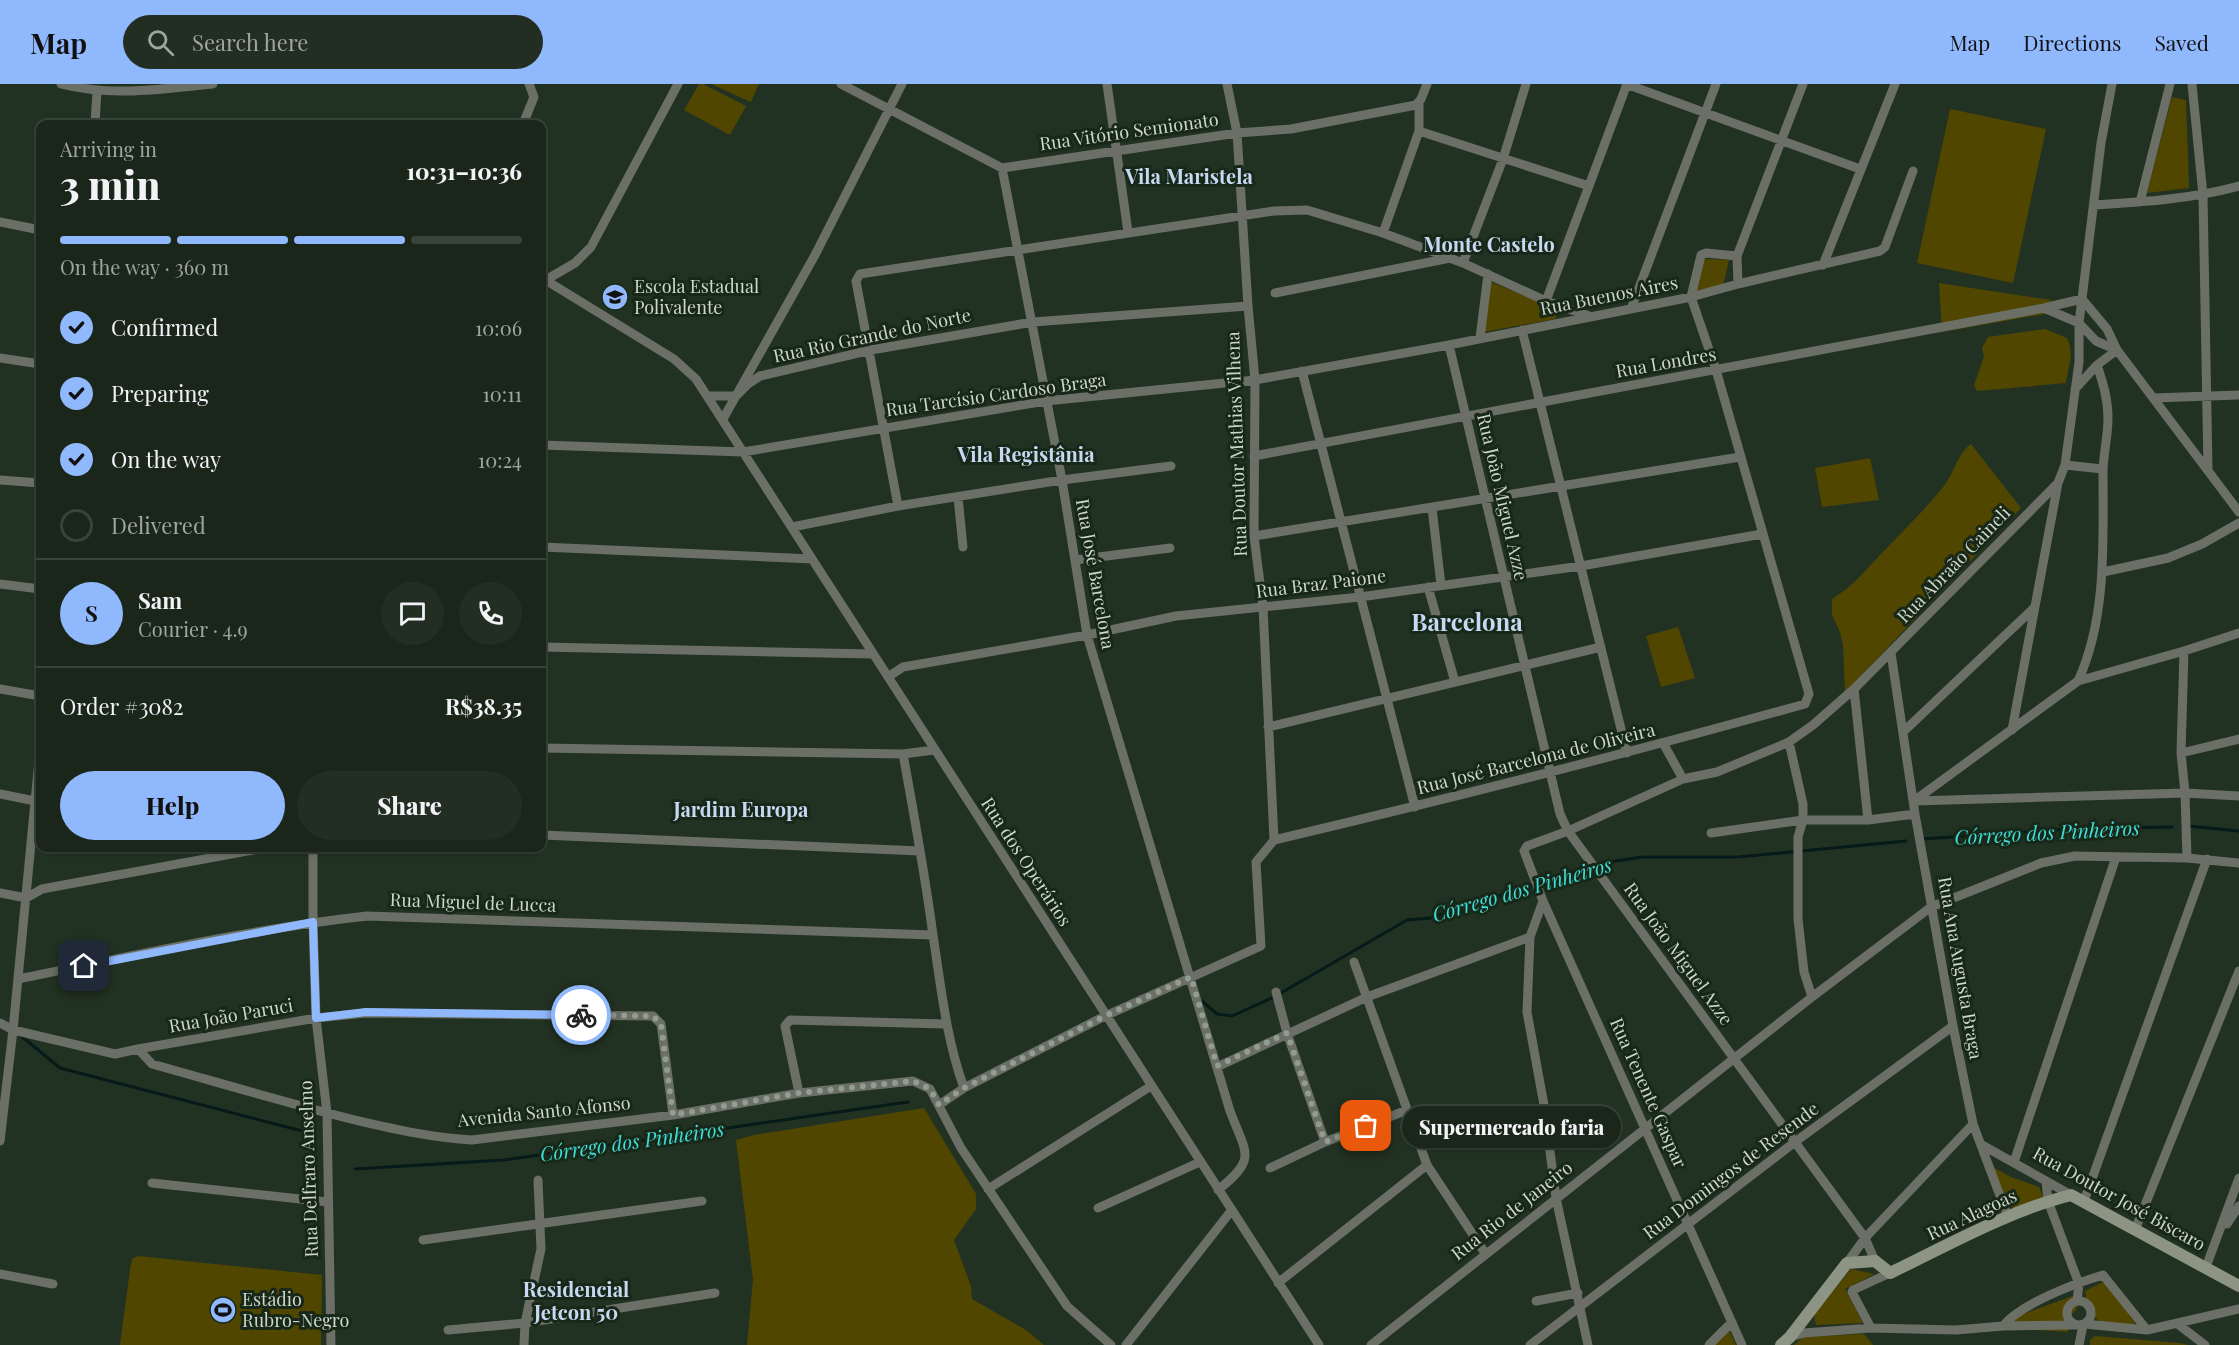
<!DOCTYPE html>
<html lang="en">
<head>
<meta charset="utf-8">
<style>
  :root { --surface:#1a261a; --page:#232e23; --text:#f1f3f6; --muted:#9fa5a2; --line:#384339; --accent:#90b8fd }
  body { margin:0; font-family:"Playfair Display",serif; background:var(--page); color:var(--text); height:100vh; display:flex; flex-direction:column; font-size:22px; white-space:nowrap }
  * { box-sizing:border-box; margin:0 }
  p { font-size:20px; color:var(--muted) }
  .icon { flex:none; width:33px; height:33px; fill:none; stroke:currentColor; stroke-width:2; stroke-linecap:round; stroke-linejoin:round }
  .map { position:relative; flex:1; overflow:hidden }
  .panel { position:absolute; left:36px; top:36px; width:510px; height:732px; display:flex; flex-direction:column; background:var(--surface); border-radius:12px; box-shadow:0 2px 4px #0004,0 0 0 2px var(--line) }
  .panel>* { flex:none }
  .pin { position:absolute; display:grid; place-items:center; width:51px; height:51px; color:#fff; margin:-26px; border-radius:12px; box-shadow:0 3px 9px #0006 }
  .courier { position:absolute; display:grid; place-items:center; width:60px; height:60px; margin:-30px; border:4px solid #90b8fd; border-radius:50%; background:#fff; color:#222; box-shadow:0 2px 8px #0007 }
  .bubble { position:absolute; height:42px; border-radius:21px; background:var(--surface); box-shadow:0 2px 4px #0004,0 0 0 2px var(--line); font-size:20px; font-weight:800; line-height:42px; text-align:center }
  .head em { font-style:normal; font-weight:800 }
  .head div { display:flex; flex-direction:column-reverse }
  .head { display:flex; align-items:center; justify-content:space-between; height:102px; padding:0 24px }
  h1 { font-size:39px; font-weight:800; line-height:45px }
  .bar { display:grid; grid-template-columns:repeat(4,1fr); gap:9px 6px; align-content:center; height:72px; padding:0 24px }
  .bar i { height:8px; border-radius:4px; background:var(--line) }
  .bar .on { background:var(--accent) }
  .bar p { grid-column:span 4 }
  .line { display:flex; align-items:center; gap:15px; padding:0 24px; border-top:2px solid var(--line) }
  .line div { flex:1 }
  .round { display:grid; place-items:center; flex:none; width:63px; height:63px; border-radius:32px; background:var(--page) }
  ol { padding:0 24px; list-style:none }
  li { display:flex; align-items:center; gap:18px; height:66px }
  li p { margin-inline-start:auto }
  li .icon { padding:6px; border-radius:50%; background:var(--accent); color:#111; stroke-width:4 }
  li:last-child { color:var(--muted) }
  li i { width:33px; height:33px; border:3px solid var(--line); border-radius:50% }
  .button { display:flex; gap:12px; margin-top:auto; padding:12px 24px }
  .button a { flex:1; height:69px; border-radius:36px; background:var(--accent); color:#111; font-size:24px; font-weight:800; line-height:69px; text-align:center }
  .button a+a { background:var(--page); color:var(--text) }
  header { display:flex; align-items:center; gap:36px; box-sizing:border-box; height:84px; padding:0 30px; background:var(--accent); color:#111 }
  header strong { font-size:28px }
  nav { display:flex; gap:33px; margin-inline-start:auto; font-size:21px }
  .search { width:420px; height:54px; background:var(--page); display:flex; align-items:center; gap:15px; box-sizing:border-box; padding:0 21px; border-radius:33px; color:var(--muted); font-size:22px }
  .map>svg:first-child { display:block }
  .green { fill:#514600 }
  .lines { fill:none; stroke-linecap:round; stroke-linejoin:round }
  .stream { stroke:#061a19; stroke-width:3 }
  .street { stroke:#6b6f65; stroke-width:9 }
  .secondary { stroke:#8e9484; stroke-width:12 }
  .done { stroke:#919d90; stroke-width:6; stroke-dasharray:0 10.8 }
  .route { stroke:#90b8fd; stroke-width:8 }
  .labels { text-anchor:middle; stroke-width:6; stroke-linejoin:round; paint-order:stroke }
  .street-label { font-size:18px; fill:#cdd7cc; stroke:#182818 }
  .poi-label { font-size:18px; fill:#cdd7cc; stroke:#182818; text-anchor:start }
  .neighbourhood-label { font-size:20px; font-weight:bold; fill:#c8d8f2; stroke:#182818 }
  .water-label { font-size:20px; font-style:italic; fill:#3fddd8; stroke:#182818 }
  .district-label { font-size:24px; font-weight:bold; fill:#c8d8f2; stroke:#182818 }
</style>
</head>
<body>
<header>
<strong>Map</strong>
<div class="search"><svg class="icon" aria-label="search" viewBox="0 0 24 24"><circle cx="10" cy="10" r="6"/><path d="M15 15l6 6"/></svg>Search here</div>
<nav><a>Map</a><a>Directions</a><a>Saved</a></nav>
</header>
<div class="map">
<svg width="2239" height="1261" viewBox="0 0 2239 1261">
  <rect width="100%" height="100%" fill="#223222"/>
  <!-- green -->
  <path class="green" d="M699,0H703L746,22L730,51L684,26Z
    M711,0H759L751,18Z
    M2172,13L2186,16L2189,104L2147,109Z
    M1950,25L2046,45L2013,199L1917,179Z
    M1704,175L1729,176L1723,202L1694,210Z
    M1489,197L1555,225L1557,232L1555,235L1484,248Z
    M1939,199L2051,216L2050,229L1942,248Z
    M2045,245L2067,254C2075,269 2068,283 2066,299L1977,307L1974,301L1984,273L1982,264L1988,253Z
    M1971,360L2021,424L1845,608L1843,561L1840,548L1832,531V515C1851,504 1865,487 1880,471C1902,448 1924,427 1944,402C1954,389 1958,369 1971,360Z
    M1870,374L1879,416L1822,423L1815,384Z
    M1678,543L1695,594L1661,603L1646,552Z
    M924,1024L976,1110V1125L954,1156L971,1202L972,1215L1026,1246L1044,1261H747L753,1196L736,1056L754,1051Z
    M1991,1082L2011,1093L2039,1103L2043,1113L2014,1126L2007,1117Z
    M138,1172L322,1191L321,1261H120L130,1185L132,1175Z
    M1851,1185L1874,1190L1845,1205L1863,1239L1816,1241L1814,1231Z
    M2107,1196L2140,1248C2108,1240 2090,1245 2085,1207Z
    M2081,1209L2076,1226L2068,1234V1248L2007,1244L2015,1233Z
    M1729,1247L1736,1261H1711Z
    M1864,1250L1873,1261H1794L1803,1253Z
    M2095,1252L2180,1259L2188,1261H2090V1256Z"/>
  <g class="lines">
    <!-- stream -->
    <path class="stream" d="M2188,742L2239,747
      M1922,755L2069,745L2172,743
      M1202,917L1217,930L1232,932L1274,913L1407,836L1431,834L1596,780L1642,773H1738L1906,757
      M20,951L60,984L310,1049
      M355,1085L504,1076L908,1018"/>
    <!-- street -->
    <path class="street" d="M61,0C111,13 162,5 213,0
      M841,0L1002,84L1237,49L1291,45L1416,21L1421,15L1427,0
      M1107,0L1128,148
      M1227,0L1237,49L1248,222L1255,296L1254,452L1263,523L1274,756
      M1626,0L1860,85
      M2192,0L2203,111L2208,386
      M95,40L97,7
      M523,40L534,13L529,0
      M1419,47L1589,102
      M1002,84L1062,396L1087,551L1230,1027C1246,1070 1258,1074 1218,1106
      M2140,118L2170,0
      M2094,121C2143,118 2191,115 2239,102
      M0,138L40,146
      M1383,149L1419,47V19
      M1463,179L1503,75L1526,0
      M1823,181L1895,0
      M544,197L575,179L591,163L678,0
      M547,197L674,275L696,295L1319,1261
      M1738,200L1737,172L1803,0
      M1275,209L1450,174
      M1546,217L1627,0
      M1631,225L1716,0
      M1522,246L1627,669
      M1480,254L1488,190
      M1449,261L1560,730L1568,747L1865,1154L1875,1177
      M0,274L40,280
      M1302,287L1415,723
      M2075,305L2097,281L2117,266L2239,428
      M708,312H736L748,300L760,292L871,266L1033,238L1248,222
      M2153,314L2239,311
      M723,335L815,171L902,0
      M542,361L743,368L1046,317L1255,296L1449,261L1691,213L1738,200L1880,167L1885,163L1913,87
      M1254,372L2044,224L2082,215L2107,245L2117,266L2096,257L2079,239L2044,224
      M2065,381L2103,385
      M0,396L40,399
      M958,413L963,463
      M898,422L856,197L860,190L1274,127L1307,126L1383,149L1463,179L1546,217L1589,232
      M1432,424L1441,501
      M792,443L898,422L1062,396L1171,382
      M1254,452L1740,373
      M542,463L812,475
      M1075,476L1170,464
      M2103,488L2168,474L2202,460L2239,439
      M0,500L40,505
      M1428,503L1455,598
      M542,563L873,570
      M2184,567L2181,669L2185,709L2187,774
      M1891,569L1915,730L1953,942L1973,1040L2008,1133
      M888,593L903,583L1087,551L1176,532L1360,513L1581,482L1762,450
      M2078,597C2107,534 2103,458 2103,389C2103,371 2108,353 2108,334C2108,315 2103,299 2097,281
      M0,605L40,612
      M1854,605L1868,736
      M1268,643L1601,563
      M2012,646L2058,399
      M1903,648L2035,523
      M1789,658L1803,720V736L1798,753V835L1804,888L1812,913
      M1663,659L1683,695
      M542,664L903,670L934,666
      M2181,669L2239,655
      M903,670C914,730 925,791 933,851C941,903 946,954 964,1004
      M0,710L35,717L40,716
      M1914,717L2078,597L2184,567L2239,549
      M1914,717L2185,709L2239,712
      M1711,749L1803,736H1868L1915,730
      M542,751L920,767
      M1274,756C1452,714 1629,669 1805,620L1809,610L1716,286L1691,213L1701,171L1706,169L1737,172
      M313,764V838L316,934L327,1029L331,1261
      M0,809L26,814L42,805L264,764
      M1543,817L1530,853L1527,928L1544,1021L1556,1114L1588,1261
      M1354,878L1427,1081L1485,1169
      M18,895C134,872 250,845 367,832L933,851
      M1276,908L1287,949L1325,1058
      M0,939L13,946L115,970L138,965L152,980C220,999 287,1019 355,1036C394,1045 432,1054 472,1056L673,1031L799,1009L913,997L930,1005L961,1064L1067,1222L1111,1261
      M138,965L316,934L366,929L653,932L661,940L673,1031
      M1217,983L1367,913L1530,853
      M799,1009L785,942L790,936L946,940
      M939,1021L964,1004L1105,932L1261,862L1256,778L1274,756
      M0,1057L13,946L40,666
      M1982,1061L2071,1111
      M2014,1078L2116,773
      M1270,1084L1325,1058L1407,1026
      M2046,1097L2048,1117L2079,1200L2077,1217
      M152,1099L328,1118
      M988,1105L1151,1002
      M2084,1117L2207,775
      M1098,1124L1200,1078
      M2227,1140L2239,1122
      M2135,1146L2239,887
      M423,1156L702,1117
      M1847,1179L1865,1154L1973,1040
      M2206,1183L2239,1094
      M0,1190L53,1200
      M1278,1199L1427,1081
      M1536,1217L1578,1209
      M2067 1229a12 12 0 1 1 24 0a12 12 0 1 1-24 0Z
      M2085,1240L2147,1246L2239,1225
      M2179,1241L2205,1261
      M2003,1242C2020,1220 2076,1199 2103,1191L2147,1246
      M1871,1244L1852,1208L1853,1206L1890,1189
      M448,1246L525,1239L715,1209
      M1790,1253L1804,1249L1871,1244L1956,1246L2003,1242L2075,1241
      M524,1261L525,1239L541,1165L538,1096
      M1126,1261L1231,1127
      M1371,1261L1812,913L1931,823L2041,779L2075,772L2187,774L2239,779
      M1530,1261L1795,1058L1953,942
      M1709,1261L1732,1238
      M1742,1261L1543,817L1524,767L1527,762L1568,747L1683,695L1717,688L1789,658L1813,641L1854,605L2058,399L2065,381L2079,278V239L2101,59L2112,0
      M2079,1261L2083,1241"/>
    <!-- secondary -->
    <path class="secondary" d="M1781,1261L1790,1253L1847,1179L1875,1177L1890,1189C1948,1161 2008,1127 2071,1111L2239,1202"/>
  </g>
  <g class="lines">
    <!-- done -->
    <path class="done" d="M581,931L653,932L661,940L673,1031L799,1009L913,997L930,1005L939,1021L964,1004L1105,932L1191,893L1217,982L1287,949L1325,1058L1366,1042"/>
    <!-- route -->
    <path class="route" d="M84,882L313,838L316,934L366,928L581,931"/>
  </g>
  <!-- icons -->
  <defs>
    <symbol id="school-disc" viewBox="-11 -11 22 22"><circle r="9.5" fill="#90b8fd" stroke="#182818"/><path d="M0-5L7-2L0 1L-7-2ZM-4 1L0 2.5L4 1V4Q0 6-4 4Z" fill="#111"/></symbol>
    <symbol id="stadium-disc" viewBox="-11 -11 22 22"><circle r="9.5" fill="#90b8fd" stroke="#182818"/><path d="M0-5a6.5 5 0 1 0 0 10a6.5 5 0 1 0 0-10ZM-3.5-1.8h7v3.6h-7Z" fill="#111"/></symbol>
  </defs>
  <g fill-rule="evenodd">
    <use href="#school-disc" x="600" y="198" width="30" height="30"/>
    <use href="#stadium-disc" x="208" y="1211" width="30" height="30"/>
  </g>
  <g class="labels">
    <!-- street labels -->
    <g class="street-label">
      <text transform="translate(1129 48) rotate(-8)" y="6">Rua Vitório Semionato</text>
      <text transform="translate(1609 212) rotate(-11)" y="6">Rua Buenos Aires</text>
      <text transform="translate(872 252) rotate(-12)" y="6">Rua Rio Grande do Norte</text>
      <text transform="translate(1666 279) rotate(-10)" y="6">Rua Londres</text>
      <text transform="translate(996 311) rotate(-8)" y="6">Rua Tarcísio Cardoso Braga</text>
      <text transform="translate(1237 360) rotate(-92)" y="6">Rua Doutor Mathias Vilhena</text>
      <text transform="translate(1502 413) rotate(77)" y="6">Rua João Miguel Azze</text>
      <text transform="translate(1954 481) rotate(-46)" y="6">Rua Abraão Caineli</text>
      <text transform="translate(1095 490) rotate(80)" y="6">Rua José Barcelona</text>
      <text transform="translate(1321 500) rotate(-7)" y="6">Rua Braz Paione</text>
      <text transform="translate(1536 675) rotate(-14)" y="6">Rua José Barcelona de Oliveira</text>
      <text transform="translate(1026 778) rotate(57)" y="6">Rua dos Operários</text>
      <text transform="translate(473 819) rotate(2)" y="6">Rua Miguel de Lucca</text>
      <text transform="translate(1678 870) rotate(54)" y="6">Rua João Miguel Azze</text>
      <text transform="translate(1960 884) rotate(80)" y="6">Rua Ana Augusta Braga</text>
      <text transform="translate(231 932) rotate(-10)" y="6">Rua João Paruci</text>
      <text transform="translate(1648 1009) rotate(66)" y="6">Rua Tenente Gaspar</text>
      <text transform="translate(544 1028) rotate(-6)" y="6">Avenida Santo Afonso</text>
      <text transform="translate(309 1085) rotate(-92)" y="6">Rua Delfraro Anselmo</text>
      <text transform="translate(1731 1087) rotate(-37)" y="6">Rua Domingos de Resende</text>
      <text transform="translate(2119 1115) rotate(29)" y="6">Rua Doutor José Biscaro</text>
      <text transform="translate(1512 1127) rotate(-38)" y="6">Rua Rio de Janeiro</text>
      <text transform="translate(1972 1131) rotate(-25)" y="6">Rua Alagoas</text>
    </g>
    <!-- poi labels -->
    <g class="poi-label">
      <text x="634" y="209">Escola Estadual<tspan x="634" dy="21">Polivalente</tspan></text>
      <text x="242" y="1222">Estádio<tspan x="242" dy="21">Rubro-Negro</tspan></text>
    </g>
    <!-- neighbourhood labels -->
    <g class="neighbourhood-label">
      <text x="1189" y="100">Vila Maristela</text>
      <text x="1489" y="168">Monte Castelo</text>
      <text x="1026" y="378">Vila Registânia</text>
      <text x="741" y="733">Jardim Europa</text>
      <text x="576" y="1213">Residencial<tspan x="576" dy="23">Jetcon 50</tspan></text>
    </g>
    <!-- water labels -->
    <g class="water-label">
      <text transform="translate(2047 749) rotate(-3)" y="7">Córrego dos Pinheiros</text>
      <text transform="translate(1522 806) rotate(-16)" y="7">Córrego dos Pinheiros</text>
      <text transform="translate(632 1058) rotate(-8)" y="7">Córrego dos Pinheiros</text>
    </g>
    <!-- district labels -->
    <g class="district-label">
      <text x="1467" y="547">Barcelona</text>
    </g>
  </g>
</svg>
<div class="pin" style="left:1366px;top:1042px;background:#ea580c"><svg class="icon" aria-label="bag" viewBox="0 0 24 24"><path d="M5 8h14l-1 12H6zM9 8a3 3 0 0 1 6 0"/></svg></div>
<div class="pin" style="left:84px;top:882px;background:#1f2937"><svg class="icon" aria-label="home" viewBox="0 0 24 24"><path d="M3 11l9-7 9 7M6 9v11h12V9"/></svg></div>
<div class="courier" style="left:581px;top:931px"><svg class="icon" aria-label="bike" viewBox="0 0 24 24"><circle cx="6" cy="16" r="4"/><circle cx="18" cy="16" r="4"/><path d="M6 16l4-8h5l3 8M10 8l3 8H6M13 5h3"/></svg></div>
<div class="bubble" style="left:1402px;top:1022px;width:219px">Supermercado faria</div>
<section class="panel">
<div class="head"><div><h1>3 min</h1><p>Arriving in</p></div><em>10:31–10:36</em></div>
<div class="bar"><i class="on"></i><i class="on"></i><i class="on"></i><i></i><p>On the way · 360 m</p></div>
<ol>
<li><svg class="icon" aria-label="check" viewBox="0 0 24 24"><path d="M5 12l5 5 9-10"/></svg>Confirmed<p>10:06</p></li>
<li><svg class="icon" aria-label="check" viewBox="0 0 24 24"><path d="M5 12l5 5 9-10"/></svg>Preparing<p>10:11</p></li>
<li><svg class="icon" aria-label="check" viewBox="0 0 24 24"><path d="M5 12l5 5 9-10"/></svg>On the way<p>10:24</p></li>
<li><i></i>Delivered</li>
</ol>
<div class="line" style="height:108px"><b class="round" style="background:var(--accent);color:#111">S</b><div><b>Sam</b><p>Courier · 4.9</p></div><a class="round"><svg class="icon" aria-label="chat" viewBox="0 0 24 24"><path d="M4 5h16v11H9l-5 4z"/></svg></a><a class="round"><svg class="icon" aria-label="phone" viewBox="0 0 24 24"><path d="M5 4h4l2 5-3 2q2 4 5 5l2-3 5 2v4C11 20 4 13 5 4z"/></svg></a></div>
<div class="line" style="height:78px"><div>Order #3082</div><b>R$38.35</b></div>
<div class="button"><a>Help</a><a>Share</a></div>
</section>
</div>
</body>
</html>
